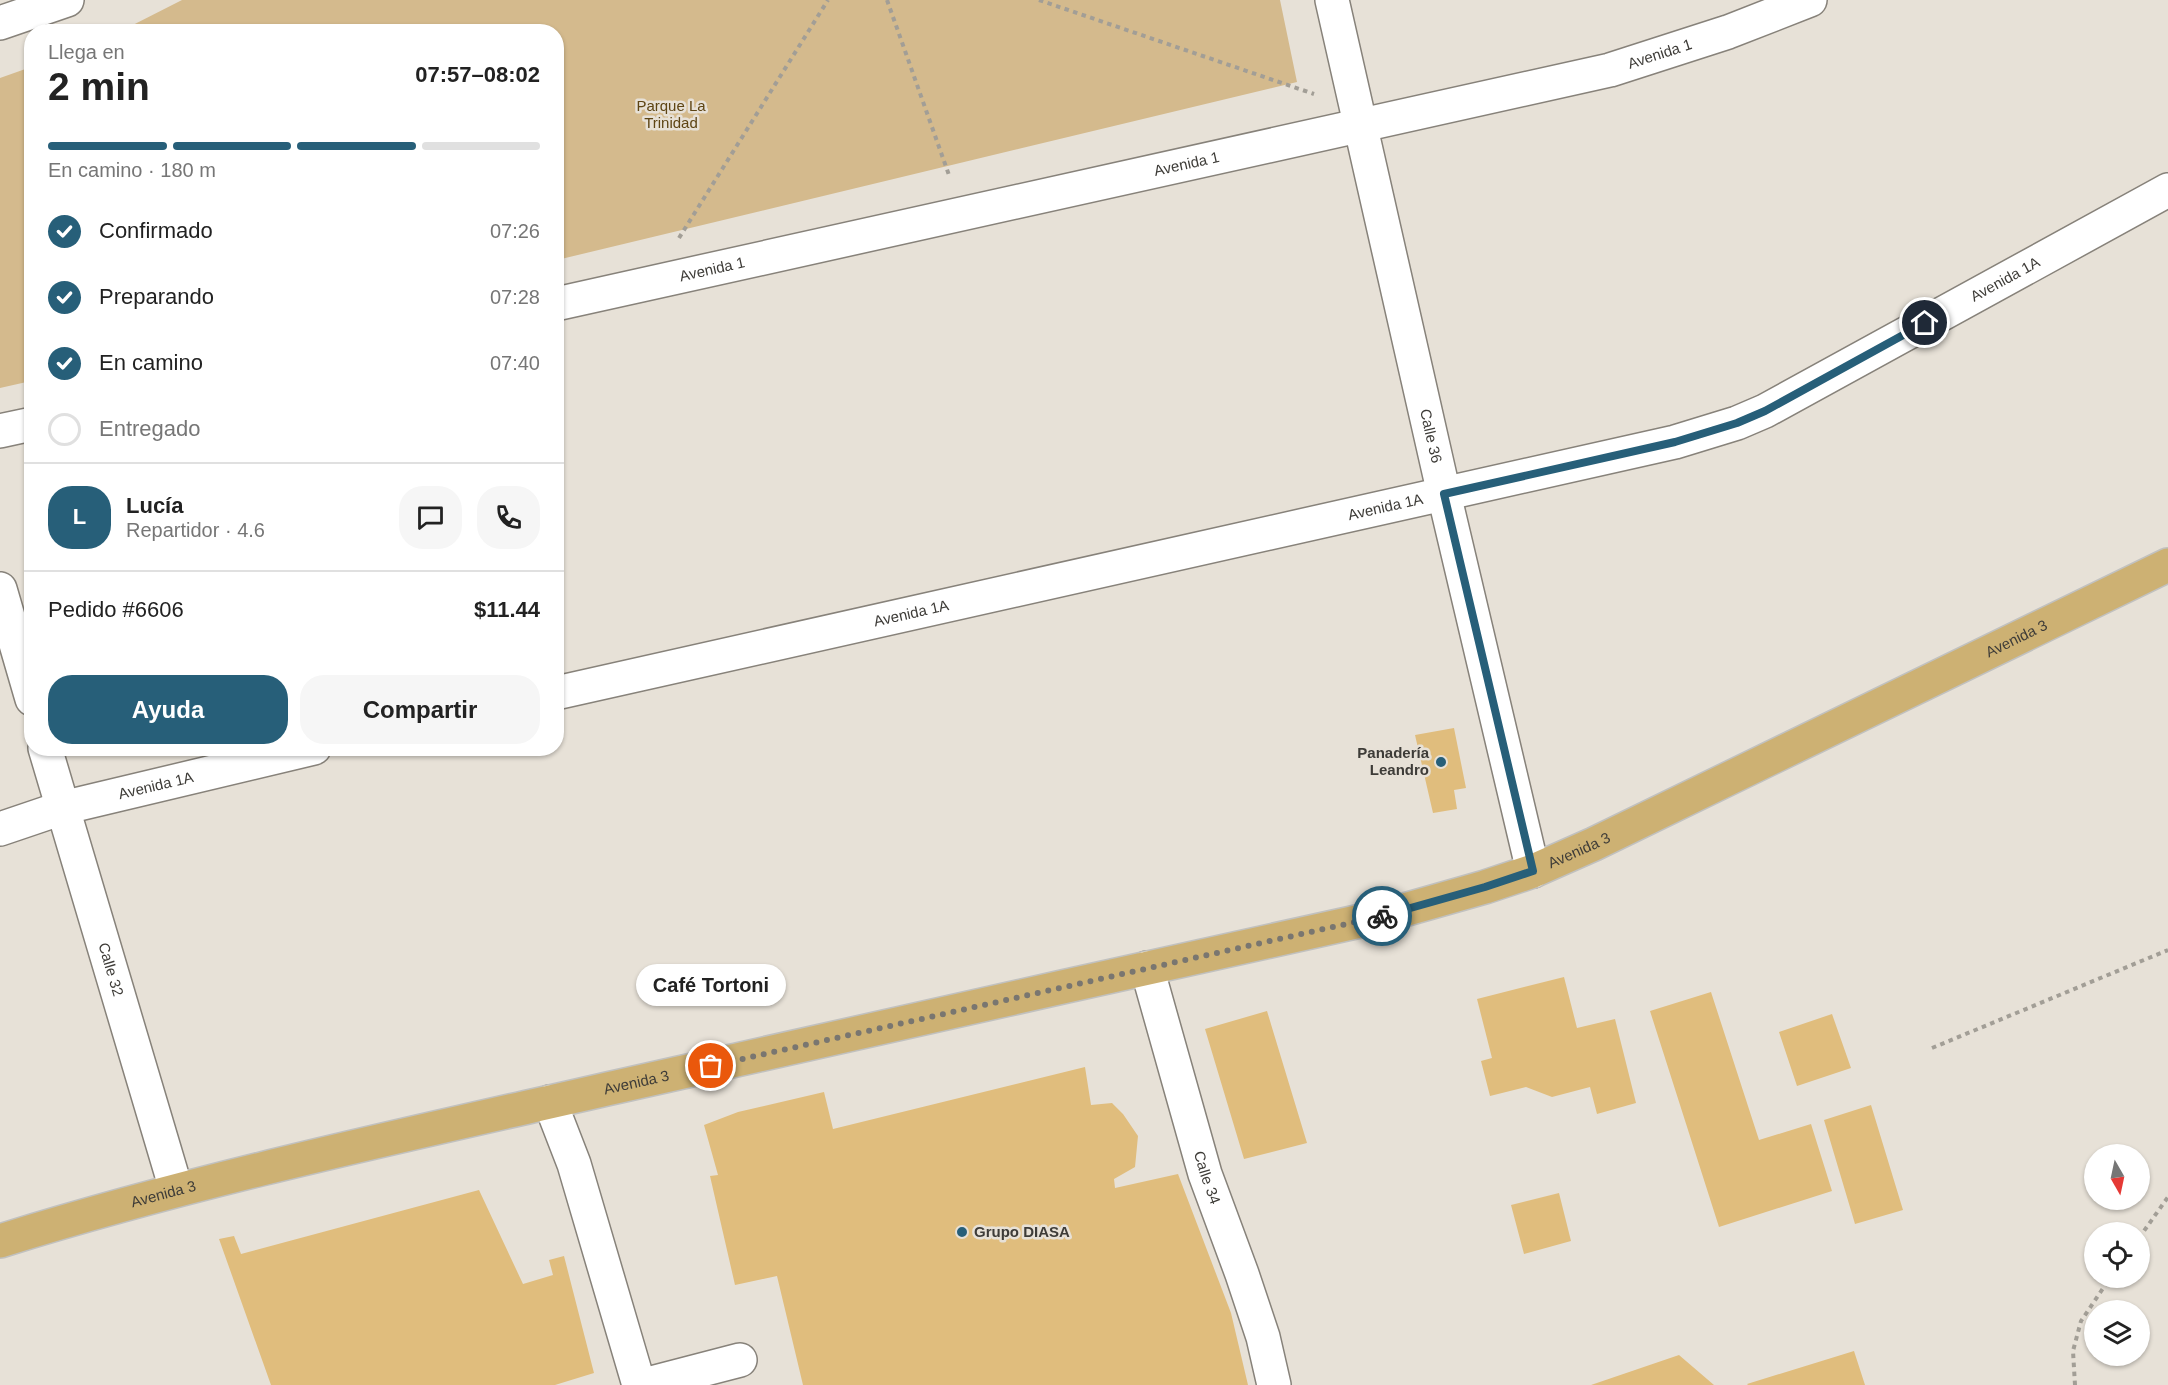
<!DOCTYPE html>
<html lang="es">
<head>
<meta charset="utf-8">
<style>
  :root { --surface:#fff; --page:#f6f6f6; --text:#222; --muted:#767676; --line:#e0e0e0; --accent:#275f79 }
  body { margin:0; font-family:Arial,sans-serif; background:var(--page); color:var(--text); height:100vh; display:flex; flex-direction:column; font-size:22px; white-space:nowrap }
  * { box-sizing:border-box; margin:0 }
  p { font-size:20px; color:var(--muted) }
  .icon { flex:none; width:33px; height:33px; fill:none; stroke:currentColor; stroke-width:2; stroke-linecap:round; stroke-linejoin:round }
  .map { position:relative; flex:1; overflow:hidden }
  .side { position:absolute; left:24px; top:24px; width:540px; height:732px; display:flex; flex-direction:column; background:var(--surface); border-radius:24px; box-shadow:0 2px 4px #0004 }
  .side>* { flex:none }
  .needle { width:39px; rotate:171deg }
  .fabs { position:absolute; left:2084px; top:1144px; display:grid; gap:12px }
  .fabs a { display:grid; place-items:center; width:66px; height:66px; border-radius:50%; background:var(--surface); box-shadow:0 2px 4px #0004; font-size:30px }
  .pin { position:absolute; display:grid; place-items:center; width:51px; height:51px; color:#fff; margin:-26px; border:3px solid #fff; border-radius:50%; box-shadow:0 2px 6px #0007 }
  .courier { position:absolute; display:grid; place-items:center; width:60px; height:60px; margin:-30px; border:4px solid #275f79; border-radius:50%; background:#fff; color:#222; box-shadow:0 2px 8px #0007 }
  .bubble { position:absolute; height:42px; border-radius:21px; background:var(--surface); box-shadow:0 2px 4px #0004; font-size:20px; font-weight:600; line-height:42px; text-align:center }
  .overview em { font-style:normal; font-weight:600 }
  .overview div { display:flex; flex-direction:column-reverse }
  .overview { display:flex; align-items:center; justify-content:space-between; height:102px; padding:0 24px }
  h1 { font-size:39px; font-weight:600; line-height:45px }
  .bar { display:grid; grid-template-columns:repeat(4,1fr); gap:9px 6px; align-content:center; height:72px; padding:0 24px }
  .bar i { height:8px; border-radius:4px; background:var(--line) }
  .bar .active { background:var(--accent) }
  .bar p { grid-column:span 4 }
  .line { display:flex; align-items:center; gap:15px; padding:0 24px; border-top:2px solid var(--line) }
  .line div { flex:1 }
  .round { display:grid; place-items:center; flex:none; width:63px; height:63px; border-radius:24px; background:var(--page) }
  ol { padding:0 24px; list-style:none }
  li { display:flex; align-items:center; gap:18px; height:66px }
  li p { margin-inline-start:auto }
  li .icon { padding:6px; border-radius:50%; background:var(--accent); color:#fff; stroke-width:4 }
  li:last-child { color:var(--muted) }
  li i { width:33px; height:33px; border:3px solid var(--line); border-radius:50% }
  .action { display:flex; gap:12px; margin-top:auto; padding:12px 24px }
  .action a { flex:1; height:69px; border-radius:24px; background:var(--accent); color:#fff; font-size:24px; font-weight:600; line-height:69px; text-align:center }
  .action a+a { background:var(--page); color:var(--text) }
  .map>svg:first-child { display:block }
  .green { fill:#d4ba8d }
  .building { fill:#e0bd7d }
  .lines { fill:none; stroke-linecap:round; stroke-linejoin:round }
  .minor-casing { stroke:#87827a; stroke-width:36 }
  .major-casing { stroke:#c1c1bf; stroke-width:36 }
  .path { stroke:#a29e96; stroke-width:4; stroke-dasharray:4.5 4.5; stroke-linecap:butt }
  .minor { stroke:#fff; stroke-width:33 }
  .major { stroke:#cdb173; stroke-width:33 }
  .done { stroke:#797670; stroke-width:6; stroke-dasharray:0 10.8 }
  .route { stroke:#275f79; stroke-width:8 }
  .poi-dot { fill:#275f79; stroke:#e7e1d7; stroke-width:2 }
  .labels { text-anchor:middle; stroke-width:5; stroke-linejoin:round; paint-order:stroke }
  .street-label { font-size:15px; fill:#3e3c38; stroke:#e7e1d7 }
  .park-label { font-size:15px; fill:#5e4514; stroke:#e7e1d7 }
  .poi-label { font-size:15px; font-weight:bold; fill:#3e3c38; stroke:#e7e1d7; text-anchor:end }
</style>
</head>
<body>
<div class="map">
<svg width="2168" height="1385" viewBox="0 0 2168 1385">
  <rect width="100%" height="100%" fill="#e7e1d7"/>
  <!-- green -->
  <path class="green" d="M182,0H1280L1297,82L557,260L556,32L121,31Z
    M31,67V381L0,388V78Z"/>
  <!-- building -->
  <path class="building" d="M1454,728L1466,788L1454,790L1457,809L1433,813L1415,735Z
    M1564,977L1577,1028L1615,1019L1636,1103L1597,1114L1590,1087L1552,1097L1526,1087L1490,1096L1481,1061L1492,1058L1477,999Z
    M1711,992L1759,1140L1811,1124L1832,1191L1719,1227L1650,1011Z
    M1267,1011L1307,1143L1244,1159L1205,1029Z
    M1832,1014L1851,1068L1797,1086L1779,1032Z
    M1085,1067L1091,1105L1112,1103L1123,1114L1138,1136L1135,1167L1114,1179L1115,1188L1178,1174L1231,1313L1248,1385H803L777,1276L735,1285L710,1176L718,1175L704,1125L738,1112L824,1092L833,1129Z
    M1871,1105L1903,1210L1855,1224L1824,1120Z
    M479,1190L523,1284L553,1275L549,1260L564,1256L594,1373L555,1385H271L219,1239L234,1236L241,1254Z
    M1559,1193L1571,1241L1524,1254L1511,1205Z
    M1854,1351L1865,1385H1748L1747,1384Z
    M1679,1355L1714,1385H1591Z"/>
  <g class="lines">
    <defs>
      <g id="minor">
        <path id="s1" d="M1332,0L1444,494L1533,871"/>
        <path d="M0,23L67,0"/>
        <path id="s2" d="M556,304L1610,70L1728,32L1810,0"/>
        <path d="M0,431L32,424"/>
        <path d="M0,589L32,699"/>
        <path id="s3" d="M556,693L1675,442L1737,423L1765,411L2168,190"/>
        <path id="s4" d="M45,748L176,1189"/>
        <path id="s5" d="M0,829L62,808L314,748"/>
        <path id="s6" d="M1147,968L1205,1174L1242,1274L1263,1337L1274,1385"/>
        <path d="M550,1102L574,1164L639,1385"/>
        <path d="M644,1385L740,1360"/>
      </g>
      <g id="major">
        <path id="s7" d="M0,1241C202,1178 410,1134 616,1087C872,1030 1127,972 1383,916L1485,887L1533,871L1594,844L2168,565"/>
      </g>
    </defs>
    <!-- minor casing -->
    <use href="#minor" class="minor-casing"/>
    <!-- major casing -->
    <use href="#major" class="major-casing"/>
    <!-- path -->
    <path class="path" d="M887,0L950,178
      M1039,0L1314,94
      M679,238L828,0
      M1932,1048L2168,950
      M2139,1238L2168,1197
      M2075,1385L2073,1351L2081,1321L2110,1278"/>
    <!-- minor -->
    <use href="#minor" class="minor"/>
    <!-- major -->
    <use href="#major" class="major"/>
  </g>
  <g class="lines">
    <!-- done -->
    <path class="done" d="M711,1066L1382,916"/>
    <!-- route -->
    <path class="route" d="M1382,916L1485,887L1533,871L1444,494L1675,442L1737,423L1765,411L1925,323"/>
  </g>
  <!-- markers -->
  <g class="poi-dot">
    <circle cx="1441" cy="762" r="6"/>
    <circle cx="962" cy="1232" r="6"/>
  </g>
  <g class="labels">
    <!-- street labels -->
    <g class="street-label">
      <text dy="5" stroke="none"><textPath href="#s2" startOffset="1132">Avenida 1</textPath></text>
      <text dy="5" stroke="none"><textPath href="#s2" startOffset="646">Avenida 1</textPath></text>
      <text dy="5" stroke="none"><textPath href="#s2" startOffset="160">Avenida 1</textPath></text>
      <text dy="5" stroke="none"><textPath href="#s3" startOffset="1516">Avenida 1A</textPath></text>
      <text dy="5" stroke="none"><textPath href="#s1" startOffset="447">Calle 36</textPath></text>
      <text dy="5" stroke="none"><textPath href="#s3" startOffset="850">Avenida 1A</textPath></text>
      <text dy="5" stroke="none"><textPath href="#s3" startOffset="364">Avenida 1A</textPath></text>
      <text dy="5" stroke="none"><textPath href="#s7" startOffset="2114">Avenida 3</textPath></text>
      <text dy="5" stroke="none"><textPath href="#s5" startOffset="162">Avenida 1A</textPath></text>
      <text dy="5" stroke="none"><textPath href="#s7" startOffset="1628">Avenida 3</textPath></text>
      <text dy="5" stroke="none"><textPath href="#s4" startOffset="231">Calle 32</textPath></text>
      <text dy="5" stroke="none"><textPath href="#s7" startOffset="656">Avenida 3</textPath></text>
      <text dy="5" stroke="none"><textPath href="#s6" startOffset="218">Calle 34</textPath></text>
      <text dy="5" stroke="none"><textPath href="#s7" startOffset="170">Avenida 3</textPath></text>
    </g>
    <!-- park labels -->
    <g class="park-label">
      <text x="671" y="111">Parque La<tspan x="671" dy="17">Trinidad</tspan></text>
    </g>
    <!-- poi labels -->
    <g class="poi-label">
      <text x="1429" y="758">Panadería<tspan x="1429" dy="17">Leandro</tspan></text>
      <text x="974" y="1237" text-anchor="start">Grupo DIASA</text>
    </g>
  </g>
</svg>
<div class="fabs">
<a><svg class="needle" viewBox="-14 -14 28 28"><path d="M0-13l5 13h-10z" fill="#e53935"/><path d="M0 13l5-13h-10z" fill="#767676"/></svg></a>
<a><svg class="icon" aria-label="locate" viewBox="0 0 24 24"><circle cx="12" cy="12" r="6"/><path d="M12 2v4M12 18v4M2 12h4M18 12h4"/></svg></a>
<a><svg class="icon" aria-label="layers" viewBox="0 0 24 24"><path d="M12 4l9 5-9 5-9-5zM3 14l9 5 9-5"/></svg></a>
</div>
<div class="pin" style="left:711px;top:1066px;background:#ea580c"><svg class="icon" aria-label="bag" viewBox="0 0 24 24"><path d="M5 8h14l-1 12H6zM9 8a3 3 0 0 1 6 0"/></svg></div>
<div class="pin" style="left:1925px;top:323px;background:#1f2937"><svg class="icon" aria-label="home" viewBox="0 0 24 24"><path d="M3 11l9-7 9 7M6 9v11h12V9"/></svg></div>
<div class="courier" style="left:1382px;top:916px"><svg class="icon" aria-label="bike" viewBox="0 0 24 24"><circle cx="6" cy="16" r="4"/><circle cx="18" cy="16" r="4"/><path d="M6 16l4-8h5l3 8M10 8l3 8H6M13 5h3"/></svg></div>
<div class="bubble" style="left:636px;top:964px;width:150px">Café Tortoni</div>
<section class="side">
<div class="overview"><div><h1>2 min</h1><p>Llega en</p></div><em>07:57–08:02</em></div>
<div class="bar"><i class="active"></i><i class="active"></i><i class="active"></i><i></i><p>En camino · 180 m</p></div>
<ol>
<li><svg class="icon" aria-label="check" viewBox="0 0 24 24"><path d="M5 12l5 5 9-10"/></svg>Confirmado<p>07:26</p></li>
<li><svg class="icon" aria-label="check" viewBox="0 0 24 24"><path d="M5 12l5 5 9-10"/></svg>Preparando<p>07:28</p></li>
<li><svg class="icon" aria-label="check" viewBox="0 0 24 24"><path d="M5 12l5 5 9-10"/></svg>En camino<p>07:40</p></li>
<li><i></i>Entregado</li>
</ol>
<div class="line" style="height:108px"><b class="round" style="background:var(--accent);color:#fff">L</b><div><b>Lucía</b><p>Repartidor · 4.6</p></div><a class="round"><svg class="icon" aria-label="chat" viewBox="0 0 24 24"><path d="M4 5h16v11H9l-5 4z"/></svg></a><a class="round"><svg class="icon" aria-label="phone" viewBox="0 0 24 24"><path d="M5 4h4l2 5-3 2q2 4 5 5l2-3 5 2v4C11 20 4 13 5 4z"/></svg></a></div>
<div class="line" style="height:78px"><div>Pedido #6606</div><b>$11.44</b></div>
<div class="action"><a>Ayuda</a><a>Compartir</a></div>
</section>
</div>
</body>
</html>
